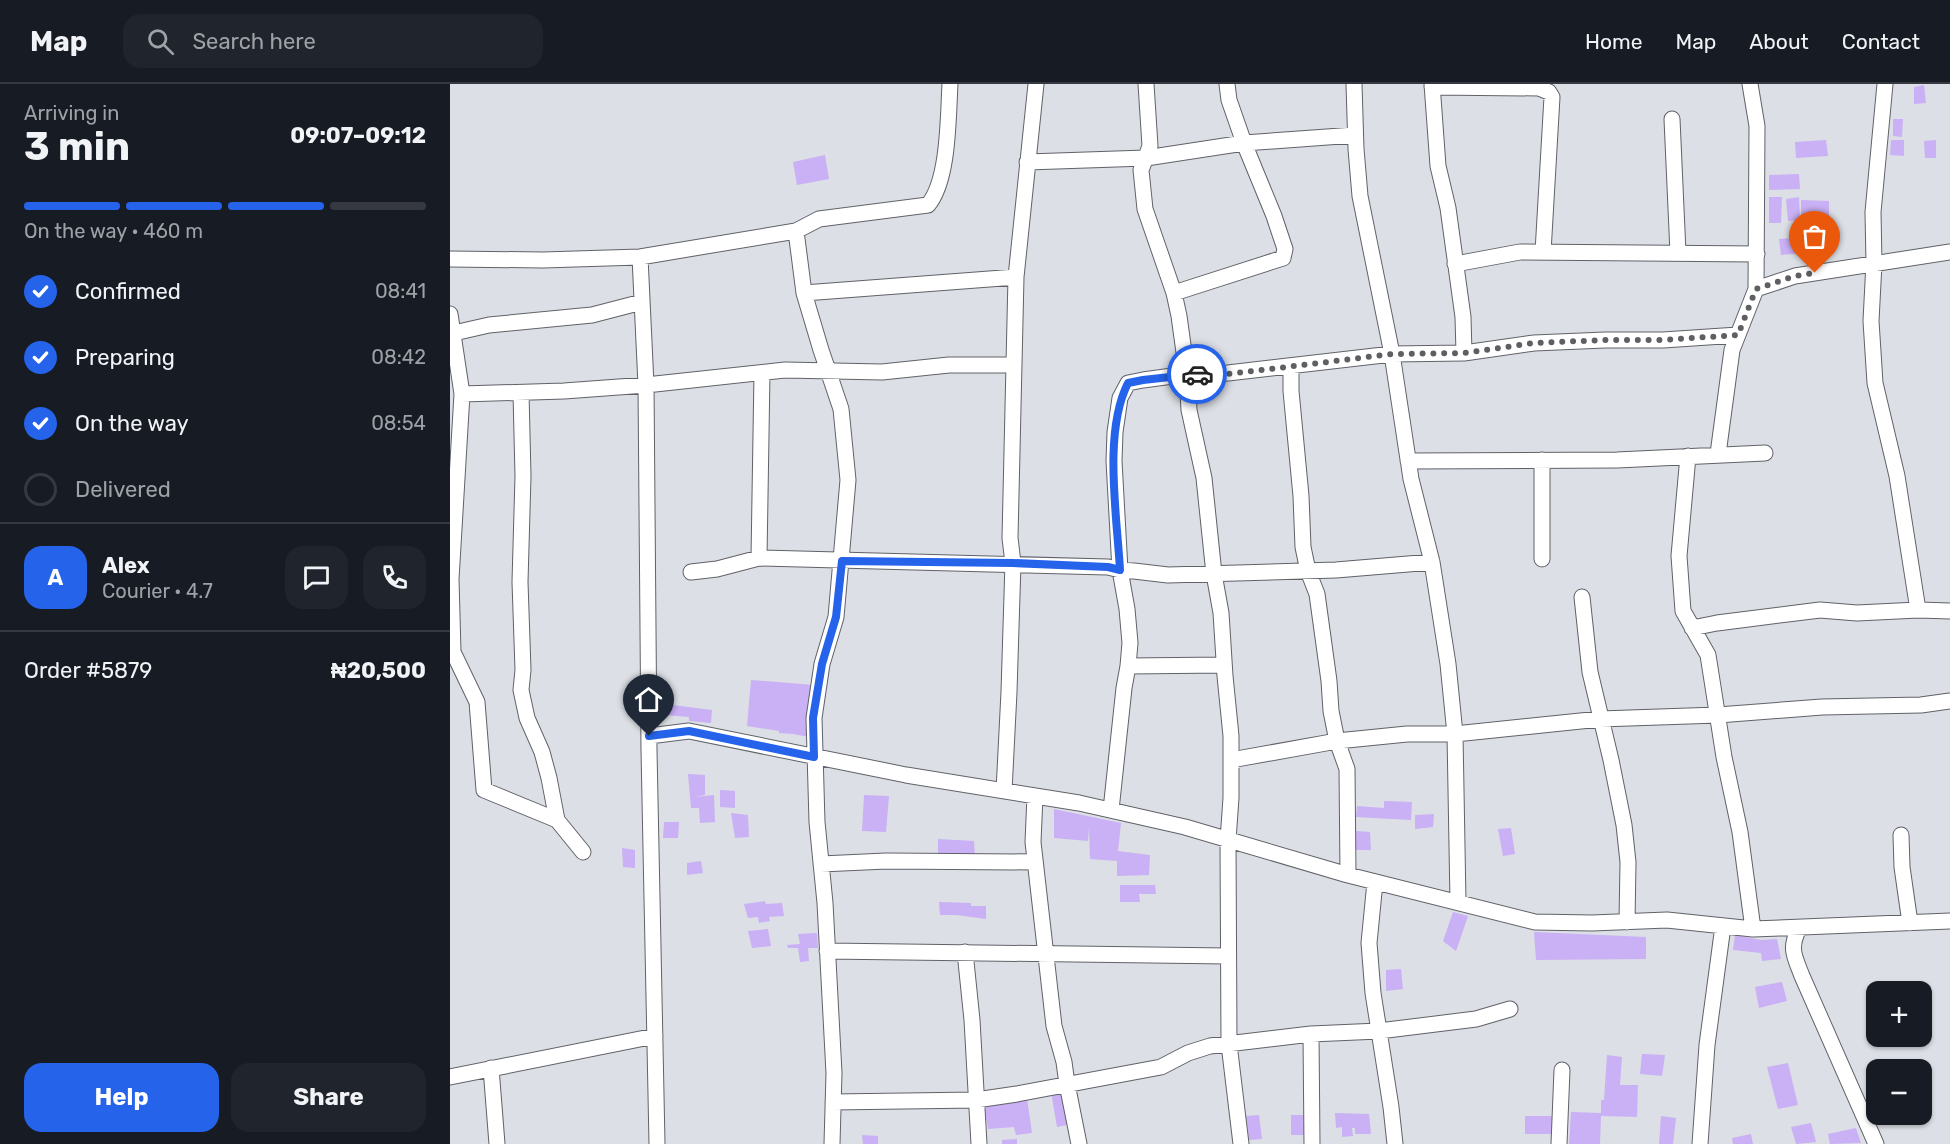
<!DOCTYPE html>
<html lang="en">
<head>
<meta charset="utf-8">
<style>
  :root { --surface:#171b24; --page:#20242c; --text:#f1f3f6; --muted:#9ea1a6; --line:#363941; --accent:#2563eb }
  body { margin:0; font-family:Rubik,sans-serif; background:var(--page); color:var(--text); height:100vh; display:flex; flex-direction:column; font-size:22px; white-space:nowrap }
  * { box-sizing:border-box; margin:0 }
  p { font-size:20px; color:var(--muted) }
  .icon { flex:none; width:33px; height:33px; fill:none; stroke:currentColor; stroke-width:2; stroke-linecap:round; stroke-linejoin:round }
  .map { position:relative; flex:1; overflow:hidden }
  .sheet { display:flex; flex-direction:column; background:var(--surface); width:450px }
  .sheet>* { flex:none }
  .controls { position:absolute; left:1416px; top:897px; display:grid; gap:12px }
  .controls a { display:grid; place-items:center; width:66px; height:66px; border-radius:12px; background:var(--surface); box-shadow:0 2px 4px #0004; font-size:30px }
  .pin { position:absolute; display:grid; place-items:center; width:51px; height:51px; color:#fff; margin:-62px -26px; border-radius:50% 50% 50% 0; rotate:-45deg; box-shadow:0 0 6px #0007 }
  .pin .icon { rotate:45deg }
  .courier { position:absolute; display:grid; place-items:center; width:60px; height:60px; margin:-30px; border:4px solid #2563eb; border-radius:50%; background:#fff; color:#222; box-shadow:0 2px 8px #0007 }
  .summary em { font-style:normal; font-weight:700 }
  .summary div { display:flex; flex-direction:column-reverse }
  .summary { display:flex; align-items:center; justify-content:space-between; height:102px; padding:0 24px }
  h1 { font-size:39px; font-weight:700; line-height:45px }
  .bar { display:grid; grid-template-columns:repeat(4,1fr); gap:9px 6px; align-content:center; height:72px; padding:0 24px }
  .bar i { height:8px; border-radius:4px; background:var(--line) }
  .bar .current { background:var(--accent) }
  .bar p { grid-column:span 4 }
  .line { display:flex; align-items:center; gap:15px; padding:0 24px; border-top:2px solid var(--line) }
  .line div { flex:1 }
  .round { display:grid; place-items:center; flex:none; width:63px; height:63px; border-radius:18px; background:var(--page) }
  ol { padding:0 24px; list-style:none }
  li { display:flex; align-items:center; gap:18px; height:66px }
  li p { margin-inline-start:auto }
  li .icon { padding:6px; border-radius:50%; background:var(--accent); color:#fff; stroke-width:4 }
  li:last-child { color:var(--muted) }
  li i { width:33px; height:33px; border:3px solid var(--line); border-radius:50% }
  .cta { display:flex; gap:12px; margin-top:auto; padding:12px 24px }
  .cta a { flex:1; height:69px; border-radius:18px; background:var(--accent); color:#fff; font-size:24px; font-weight:700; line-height:69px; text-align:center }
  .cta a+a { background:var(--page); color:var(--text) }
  header { display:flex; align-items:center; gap:36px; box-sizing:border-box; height:84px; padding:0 30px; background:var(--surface); border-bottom:2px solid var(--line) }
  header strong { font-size:28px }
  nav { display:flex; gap:33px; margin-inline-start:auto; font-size:21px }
  .search { width:420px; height:54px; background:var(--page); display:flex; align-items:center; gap:15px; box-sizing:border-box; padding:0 21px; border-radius:18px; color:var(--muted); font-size:22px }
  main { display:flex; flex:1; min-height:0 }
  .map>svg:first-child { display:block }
  .building { fill:#cab0f5 }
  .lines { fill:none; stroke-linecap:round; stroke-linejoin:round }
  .minor-casing { stroke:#606268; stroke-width:17 }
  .minor { stroke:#fff; stroke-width:15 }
  .done { stroke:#5d5f62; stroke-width:6; stroke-dasharray:0 10.8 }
  .route { stroke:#2563eb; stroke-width:8 }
</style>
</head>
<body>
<header>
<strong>Map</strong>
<div class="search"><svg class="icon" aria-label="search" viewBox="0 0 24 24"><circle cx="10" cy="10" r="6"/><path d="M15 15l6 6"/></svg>Search here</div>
<nav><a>Home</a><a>Map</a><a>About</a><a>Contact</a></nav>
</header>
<main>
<section class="sheet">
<div class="summary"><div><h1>3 min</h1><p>Arriving in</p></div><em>09:07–09:12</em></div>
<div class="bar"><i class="current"></i><i class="current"></i><i class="current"></i><i></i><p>On the way · 460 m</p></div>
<ol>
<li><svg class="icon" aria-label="check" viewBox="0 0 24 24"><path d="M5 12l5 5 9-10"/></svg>Confirmed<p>08:41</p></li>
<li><svg class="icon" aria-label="check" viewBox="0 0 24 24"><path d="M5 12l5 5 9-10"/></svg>Preparing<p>08:42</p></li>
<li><svg class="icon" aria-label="check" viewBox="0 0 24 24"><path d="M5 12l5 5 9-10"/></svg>On the way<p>08:54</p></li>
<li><i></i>Delivered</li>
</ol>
<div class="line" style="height:108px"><b class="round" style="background:var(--accent);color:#fff">A</b><div><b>Alex</b><p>Courier · 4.7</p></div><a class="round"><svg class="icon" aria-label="chat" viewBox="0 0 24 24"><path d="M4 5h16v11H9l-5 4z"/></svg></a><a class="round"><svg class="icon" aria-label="phone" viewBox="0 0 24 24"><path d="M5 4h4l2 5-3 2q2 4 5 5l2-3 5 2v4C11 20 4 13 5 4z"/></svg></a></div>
<div class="line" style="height:78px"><div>Order #5879</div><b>₦20,500</b></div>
<div class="cta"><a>Help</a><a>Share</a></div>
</section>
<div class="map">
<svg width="1500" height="1060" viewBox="0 0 1500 1060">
  <rect width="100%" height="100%" fill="#dcdfe5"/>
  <!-- building -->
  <path class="building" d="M1474,1L1476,19L1464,20V3Z
    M1443,35H1453L1452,53L1443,52Z
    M1376,56L1378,72L1346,74L1345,58Z
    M1441,56H1454V72L1440,71Z
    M1486,56V74H1475L1474,57Z
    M375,71L379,95L347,101L343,78Z
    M1349,90L1350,105L1319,106V91Z
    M1319,113H1332L1331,139H1319Z
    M1349,113L1350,136L1338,137L1336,115Z
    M1351,116L1379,117V134H1351Z
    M1352,153L1354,169L1331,171L1329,155Z
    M301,596L364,601L359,653L343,650L329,649V647L297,642Z
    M215,620L262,626L261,639L239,637V633L214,631Z
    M238,690L255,691V711L245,713L264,711L265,738L250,739L249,724H241Z
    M270,706L285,707V724L270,723Z
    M414,711L439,712L436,748L412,747Z
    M934,717L962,718L961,736L906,733L907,722L934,724Z
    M604,725L671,739L668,767L700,771L699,791L667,792V777L640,775L639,743L638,757L604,754Z
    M281,729L298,731L299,753L285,754Z
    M984,730L983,743L965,745V731Z
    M214,738H229L228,754H213Z
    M1061,744L1065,770L1053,772L1048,745Z
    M906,747L920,748L921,766H906Z
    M488,755L524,757L525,774L488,773Z
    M172,764L185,766V784L173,783Z
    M251,777L253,789L237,791V779Z
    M670,801H705L706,810H689L690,818H670Z
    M315,817L316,820L332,819L334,832L319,833L320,837L309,839L308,833L298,834L294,820Z
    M489,818L521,819V822H536V835L506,831H490Z
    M1003,828L1018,832L1006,867L993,857Z
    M318,845L321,862L302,864L298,847Z
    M1084,848L1196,853V875L1086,876Z
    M367,849L368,864H358L359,877L350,878L348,864H338L337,861L350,860L348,850Z
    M1285,851L1311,856L1327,855L1331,875L1312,877L1311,869L1283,866Z
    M951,885L953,905L936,907V886Z
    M1332,898L1337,917L1309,924L1305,903Z
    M1192,970L1215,971L1212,992L1190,990Z
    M1157,971L1172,973L1170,1001H1188L1187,1033L1151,1032L1150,1060H1119L1121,1028L1151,1029V1016H1154Z
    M1338,979L1348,1021L1328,1025L1317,983Z
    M611,1006L617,1041L607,1043L601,1008Z
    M577,1014L582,1049L566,1051L564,1043L538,1045L534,1022L561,1019L560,1016Z
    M885,1029L919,1030L921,1050H905V1044H902L903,1052L892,1053V1043L886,1044Z
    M809,1031L812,1055L799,1056L796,1032Z
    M841,1031H854V1051H841Z
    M1075,1032H1106L1107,1047L1101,1046V1050H1075Z
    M1211,1032L1226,1034L1223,1060H1209Z
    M1361,1039L1366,1058L1346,1060L1341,1043Z
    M1406,1044L1411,1059L1380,1060L1378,1050Z
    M1301,1050L1303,1060H1283L1282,1054Z
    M412,1051L428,1052V1060H413Z
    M567,1055V1060H552V1056Z"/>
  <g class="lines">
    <defs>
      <path id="minor" d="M696,0L700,62L691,86L695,125L724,209L729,232L737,290L739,326L754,394L764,490L771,529L775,592L781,652V714L778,756L779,960L791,1060
        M904,0L906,65L910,112L942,270L961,395L982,478L998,580L1005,650L1008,818
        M982,0L988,82L998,124L1013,233L1014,269
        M1300,0L1307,42L1306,205
        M1435,0L1423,128L1424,179L1421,237L1425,299L1447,392L1468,526
        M982,3L1089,4L1099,8L1102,13L1093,168
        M1222,35L1228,169
        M577,78L696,74L794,59L905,51
        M346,147L354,209L371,266L391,325L398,396L386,533L372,580L364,634L367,738L375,819L384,989L382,1060
        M190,173L196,301L199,666L207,1060
        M0,175L93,176L190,173L346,147L369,135L478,121C499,96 498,33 500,0
        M1005,180L1070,168L1307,170
        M354,209L566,193
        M724,209L833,174L835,165L824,132L794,59L779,16L777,0
        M0,230L12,310L1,495L3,568L27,618L34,706L107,736L133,768
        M4,249L39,241L142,231L192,218
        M841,283V307L851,412L853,463L858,487L867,510L879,597L881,627L887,657L897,685L898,791
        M71,309L73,392L70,498L73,586L71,606L77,634L92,668L99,694L107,736
        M12,310L114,307L196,301L335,286L432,288L499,281H563
        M1268,370L1282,266L1306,205L1345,192L1500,168
        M1238,372L1229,472L1233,527L1258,571L1274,673L1290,748L1303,845
        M1092,376V475
        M958,377L1167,376L1315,369
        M309,474L312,289
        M241,488L267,485L309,474L658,483L670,486L684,487L718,491L886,486L982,478
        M1132,513L1140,588L1161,676L1174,741L1178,778L1177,838
        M1242,544L1267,539L1370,526L1407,529L1468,526L1500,527
        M678,582L774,581
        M199,652L239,647L456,691L629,719L735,743L898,791L1085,838L1142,839L1217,836L1303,845L1500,837
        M781,676L887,657L957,650H1005L1150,635L1268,631L1372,623L1471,621L1500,617
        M554,707L559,608L563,479L560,454L566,193L586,0
        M585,712L583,758L604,942L614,978L617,1000L629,1060
        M661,726L674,604L678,582L680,559L677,525L670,486L664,377L665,348L670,314L678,299L693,296L737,290L778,289L942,270L1014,269L1084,259L1155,256H1213L1288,251
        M1451,751L1452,783L1460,839
        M371,780L436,777L585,778
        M925,798L919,859L923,909L941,1023L945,1060
        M1349,844C1339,865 1344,871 1352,892L1426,1060
        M377,867L778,872
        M515,868L522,936L529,1060
        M861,950L862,1060
        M41,984L47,1060
        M0,993L205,952
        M383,1018L526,1016L567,1010L711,983L738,969L760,962L861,950L929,947L1026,935L1060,925
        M1109,1060L1112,986
        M1250,1060L1257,961L1273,842"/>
    </defs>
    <!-- minor casing -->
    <use href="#minor" class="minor-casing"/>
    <!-- minor -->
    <use href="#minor" class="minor"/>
  </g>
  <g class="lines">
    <!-- done -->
    <path class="done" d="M747,290H778L820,285L942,270L1014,269L1084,259L1155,256H1213L1288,251L1306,205L1345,192L1365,189"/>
    <!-- route -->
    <path class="route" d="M199,652L239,647L364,673L363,634L372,580L386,533L392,477L563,479L658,483L670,486C667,432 653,348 678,299L693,296L747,290"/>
  </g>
</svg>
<div class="controls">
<a>+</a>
<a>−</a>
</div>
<div class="pin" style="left:1365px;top:189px;background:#ea580c"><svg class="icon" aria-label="bag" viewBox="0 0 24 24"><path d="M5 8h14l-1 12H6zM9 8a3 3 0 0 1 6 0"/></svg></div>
<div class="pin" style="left:199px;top:652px;background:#1f2937"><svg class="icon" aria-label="home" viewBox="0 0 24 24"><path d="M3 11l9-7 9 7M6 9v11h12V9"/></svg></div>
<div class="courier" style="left:747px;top:290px"><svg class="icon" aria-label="car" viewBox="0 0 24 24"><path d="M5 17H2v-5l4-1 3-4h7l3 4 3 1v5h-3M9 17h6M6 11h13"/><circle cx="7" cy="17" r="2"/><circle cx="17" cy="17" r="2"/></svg></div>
</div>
</main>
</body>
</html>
